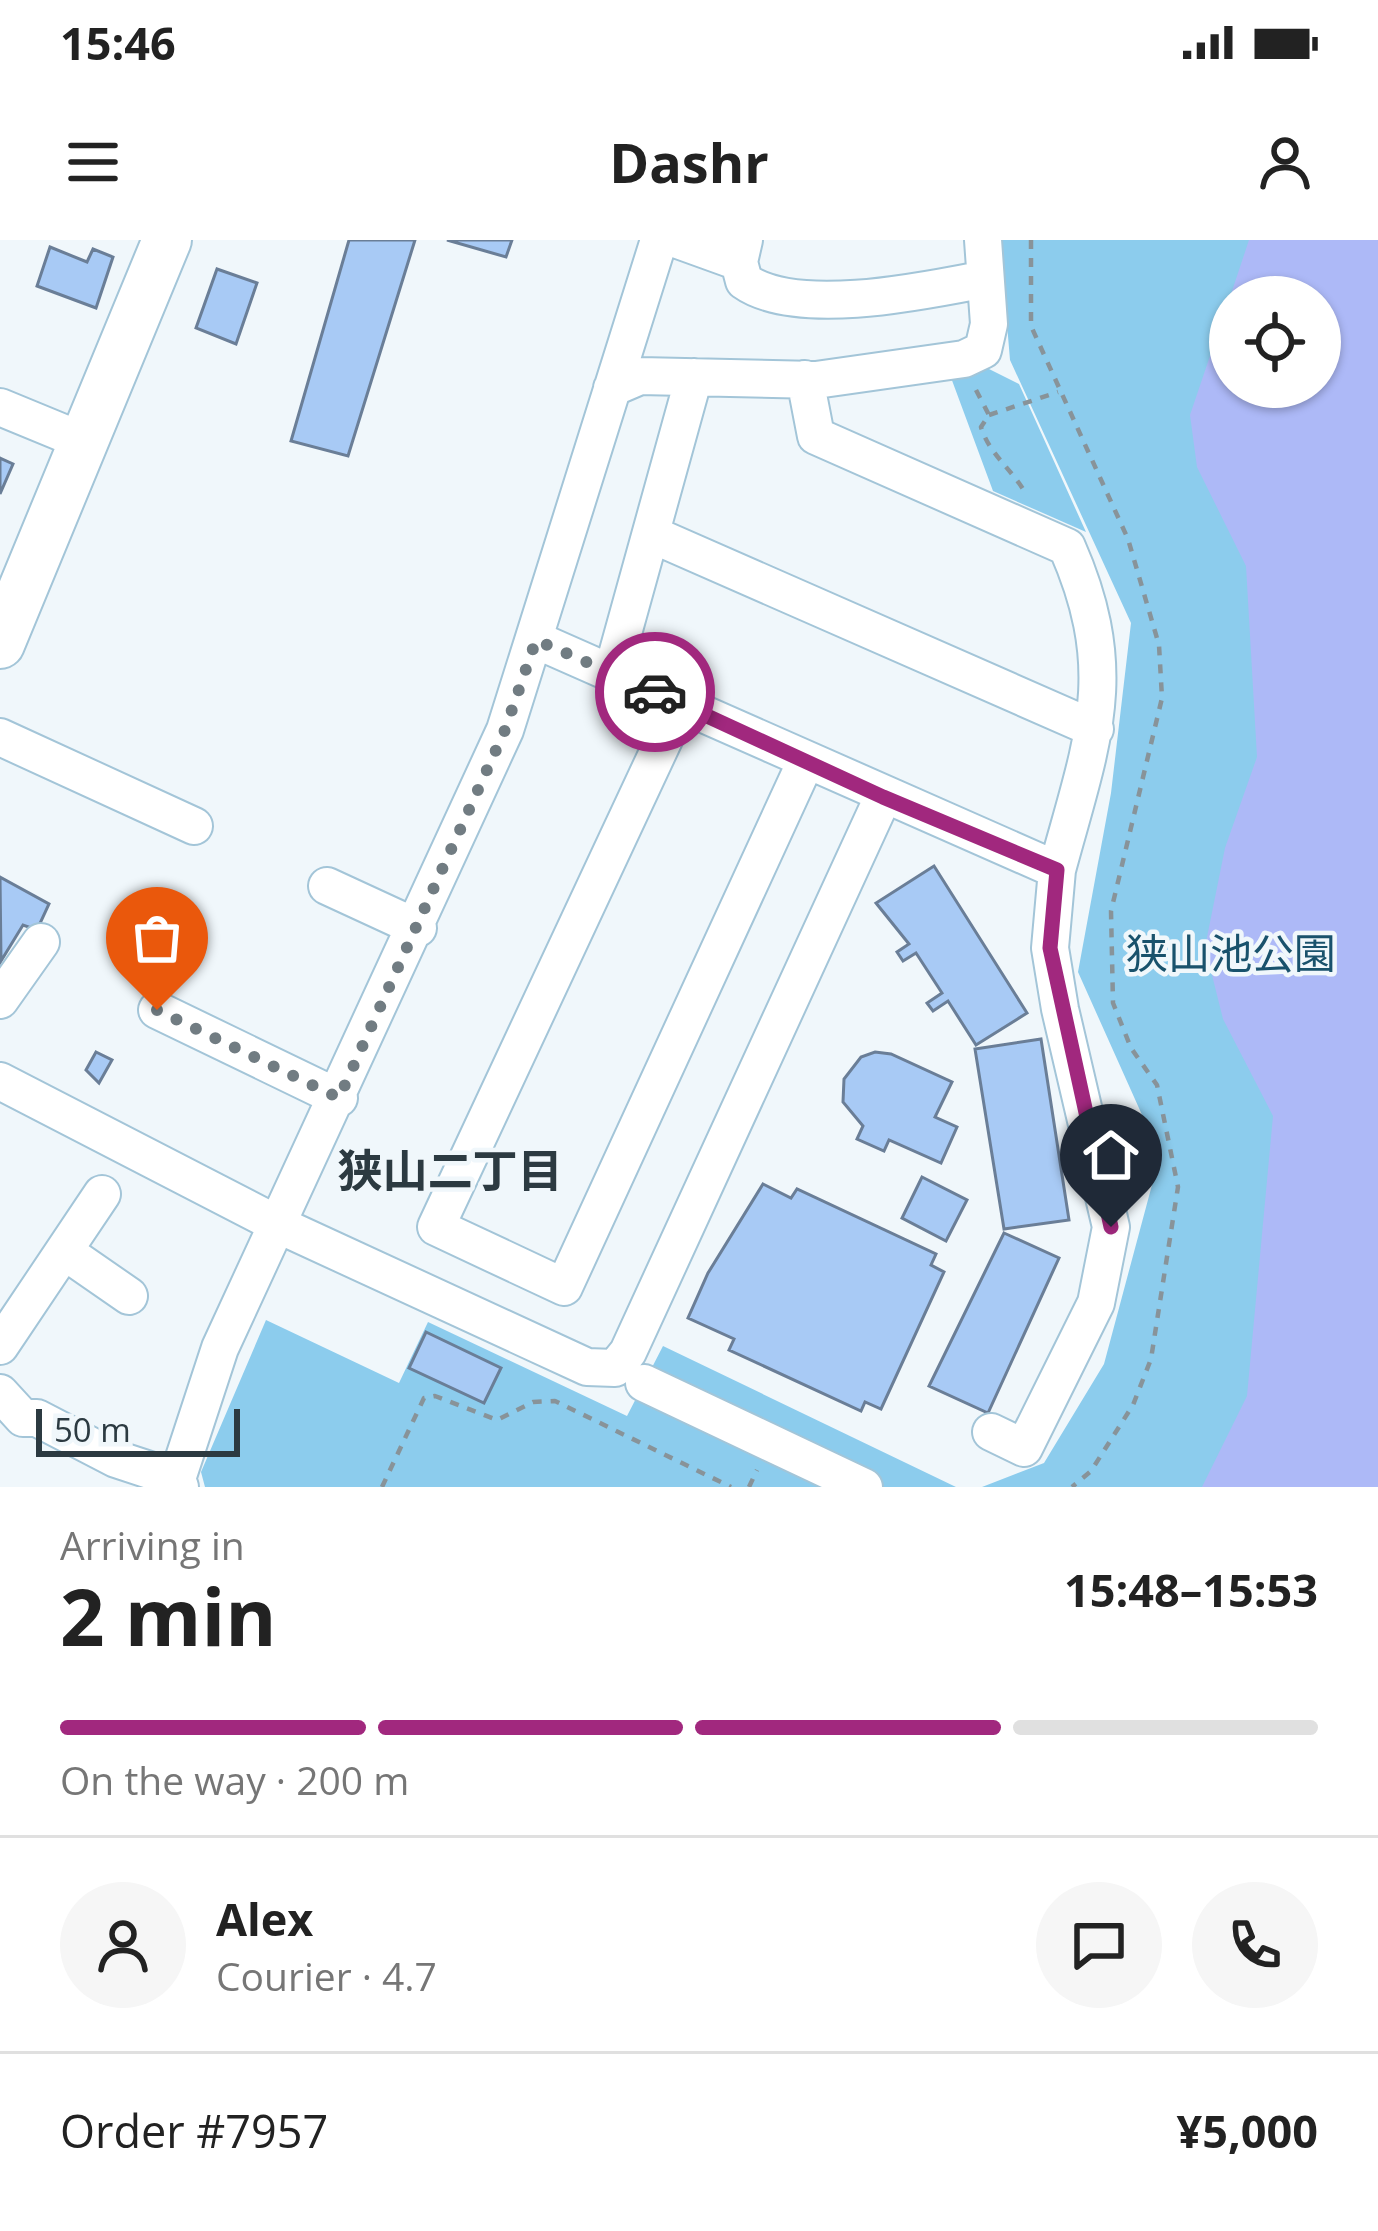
<!DOCTYPE html>
<html lang="en">
<head>
<meta charset="utf-8">
<style>
  :root { --surface:#fff; --page:#f6f6f6; --text:#222; --muted:#767676; --line:#e0e0e0; --accent:#a1287e }
  body { margin:0; font-family:"Open Sans","Noto Sans JP",sans-serif; background:var(--page); color:var(--text); height:100vh; display:flex; flex-direction:column; font-size:45px; white-space:nowrap }
  * { box-sizing:border-box; margin:0 }
  p { font-size:39px; color:var(--muted) }
  .icon { flex:none; width:66px; height:66px; fill:none; stroke:currentColor; stroke-width:2; stroke-linecap:round; stroke-linejoin:round }
  .map { position:relative; height:1247px; overflow:hidden }
  .sheet { display:flex; flex-direction:column; background:var(--surface); flex:1 }
  .sheet>* { flex:none }
  .buttons { position:absolute; left:1209px; top:36px; display:grid; gap:24px }
  .buttons a { display:grid; place-items:center; width:132px; height:132px; border-radius:50%; background:var(--surface); box-shadow:0 3px 9px #0004; font-size:60px }
  .scale { position:absolute; left:36px; bottom:30px; width:204px; box-sizing:border-box; padding-left:12px; border:6px solid #2c3a41; border-top:0; font-size:33px; line-height:42px; white-space:nowrap; color:#2c3a41; -webkit-text-stroke:9px #f0f7fb; paint-order:stroke }
  .pin { position:absolute; display:grid; place-items:center; width:102px; height:102px; color:#fff; margin:-123px -51px; border-radius:50% 50% 50% 0; rotate:-45deg; box-shadow:0 0 12px #0007 }
  .pin .icon { rotate:45deg }
  .courier { position:absolute; display:grid; place-items:center; width:120px; height:120px; margin:-60px; border:9px solid #a1287e; border-radius:50%; background:#fff; color:#222; box-shadow:0 3px 15px #0007 }
  .summary em { font-style:normal; font-weight:700 }
  .summary div { display:flex; flex-direction:column-reverse }
  .summary { display:flex; align-items:center; justify-content:space-between; height:204px; padding:0 60px }
  h1 { font-size:78px; font-weight:700; line-height:90px }
  .bar { display:grid; grid-template-columns:repeat(4,1fr); gap:18px 12px; align-content:center; height:144px; padding:0 60px }
  .bar i { height:15px; border-radius:9px; background:var(--line) }
  .bar .active { background:var(--accent) }
  .bar p { grid-column:span 4 }
  .line { display:flex; align-items:center; gap:30px; padding:0 60px; border-top:3px solid var(--line) }
  .line div { flex:1 }
  .round { display:grid; place-items:center; flex:none; width:126px; height:126px; border-radius:63px; background:var(--page) }
  .status { display:flex; justify-content:space-between; align-items:center; height:84px; padding:0 60px; background:var(--surface); direction:ltr }
  .status svg { height:33px; fill:currentColor }
  header { display:flex; justify-content:space-between; align-items:center; height:156px; padding:0 60px; background:var(--surface); font-size:54px; font-weight:700 }
  .map>svg:first-child { display:block }
  .green { fill:#8ccced; fill-rule:evenodd }
  .water { fill:#adb9f7 }
  .building { fill:#a8caf5; stroke:#6a7e97; stroke-width:3 }
  .lines { fill:none; stroke-linecap:round; stroke-linejoin:round }
  .minor-casing { stroke:#a3c5d8; stroke-width:40 }
  .major-casing { stroke:#a3c5d8; stroke-width:52 }
  .path { stroke:#889399; stroke-width:4.5; stroke-dasharray:9 9; stroke-linecap:butt }
  .minor { stroke:#fff; stroke-width:36 }
  .major { stroke:#fff; stroke-width:48 }
  .done { stroke:#717c82; stroke-width:12; stroke-dasharray:0 21.6 }
  .route { stroke:#a1287e; stroke-width:15 }
  .labels { text-anchor:middle; stroke-width:9; stroke-linejoin:round; paint-order:stroke }
  .park-label { font-size:42px; fill:#19526c; stroke:#f0f7fb }
  .neighbourhood-label { font-size:45px; font-weight:bold; fill:#2c3a41; stroke:#f0f7fb }
</style>
</head>
<body>
<div class="status"><b>15:46</b><svg viewBox="0 0 49 12"><path d="M0 12V9h3v3zM5 12V6h3v6zM10 12V3h3v9zM15 12V0h3v12zM26 1h20v11H26zM47 4h2v5h-2z"/></svg></div>
<header><svg class="icon" aria-label="menu" viewBox="0 0 24 24"><path d="M4 6h16M4 12h16M4 18h16"/></svg>Dashr<svg class="icon" aria-label="person" viewBox="0 0 24 24"><circle cx="12" cy="8" r="4"/><path d="M4 21q1-7 8-7t8 7"/></svg></header>
<div class="map">
<svg width="1378" height="1247" viewBox="0 0 1378 1247">
  <rect width="100%" height="100%" fill="#f0f7fb"/>
  <!-- green -->
  <path class="green" d="M1000,0H1378V1247H982L1044,1223L1104,1124L1160,915L1078,732L1111,553L1131,383L1010,120ZM1230,57H1320V147H1230Z
    M985,127L1019,144L1086,292L993,251L950,135Z
    M266,1080L399,1143L428,1082L627,1176L663,1106L956,1247H205L201,1232Z"/>
  <!-- water -->
  <path class="water" d="M1249,0H1378V1247H1202L1247,1156L1273,876L1223,779L1205,707L1225,608L1257,517L1246,326L1197,227L1190,175L1230,57V147H1320V57H1230Z"/>
  <!-- building -->
  <path class="building" d="M349,0H415L348,216L291,201Z
    M447,0H512L506,17Z
    M50,7L87,22L93,9L113,17L96,68L37,46Z
    M217,29L257,43L236,104L196,88Z
    M0,218L13,224L0,254Z
    M934,626L1027,773L976,805L948,761L933,771L927,763L942,753L916,713L903,721L897,712L909,704L876,663Z
    M0,637L49,664L37,690L23,685L1,721Z
    M1041,799L1069,980L1004,989L975,809Z
    M96,812L112,820L99,843L86,830Z
    M875,812L891,814L952,842L935,877L957,887L941,923L889,900L884,911L857,899L863,886L843,862L844,839L861,817Z
    M922,937L967,960L946,1001L902,978Z
    M763,944L791,958L797,949L936,1014L931,1025L944,1032L881,1169L865,1162L861,1171L729,1110L734,1099L688,1078L708,1033Z
    M1004,993L1059,1018L988,1173L929,1146Z
    M426,1092L501,1128L484,1163L409,1128Z"/>
  <g class="lines">
    <defs>
      <path id="minor" d="M678,0L739,22
        M744,0L739,22L744,41C796,78 924,51 985,39
        M612,148L640,136L816,140L964,119L983,110L989,84L983,0
        M0,167L85,202
        M651,294L1095,489
        M536,400L1057,630C1091,504 1123,434 1067,307L816,196L805,139
        M612,433L694,137
        M681,463L436,987L564,1047L806,521
        M0,497L194,586
        M327,646L418,688
        M0,760L41,702
        M157,770L339,858
        M0,841L279,985L587,1127L615,1128L628,1112L883,557
        M64,1011L129,1056
        M0,1106L102,954
        M644,1143L864,1247
        M0,1153L23,1178H37L116,1219L177,1239
        M991,1192L1024,1208L1096,1063L1111,987L1060,769L1050,708L1057,630
        M180,1247L177,1239L220,1108L505,490L659,0"/>
      <path id="major" d="M0,404L167,0"/>
    </defs>
    <!-- minor casing -->
    <use href="#minor" class="minor-casing"/>
    <!-- major casing -->
    <use href="#major" class="major-casing"/>
    <!-- path -->
    <path class="path" d="M1031,0V86L1128,299L1159,405L1162,458L1111,671L1113,763L1131,808L1157,845L1178,947L1151,1119L1133,1165L1091,1231L1072,1247
      M976,150L989,175L981,187C989,214 1012,229 1026,254
      M989,175L1058,152
      M382,1247L424,1158L435,1156L497,1180L533,1162L555,1161L731,1247
      M749,1247L757,1230"/>
    <!-- minor -->
    <use href="#minor" class="minor"/>
    <!-- major -->
    <use href="#major" class="major"/>
  </g>
  <g class="lines">
    <!-- done -->
    <path class="done" d="M157,770L339,858L505,490L536,400L655,452"/>
    <!-- route -->
    <path class="route" d="M655,452L883,557L1057,630L1050,708L1111,987"/>
  </g>
  <g class="labels">
    <!-- park labels -->
    <g class="park-label">
      <text x="1231" y="729">狭山池公園</text>
    </g>
    <!-- neighbourhood labels -->
    <g class="neighbourhood-label">
      <text x="450" y="947">狭山二丁目</text>
    </g>
  </g>
</svg>
<div class="buttons">
<a><svg class="icon" aria-label="locate" viewBox="0 0 24 24"><circle cx="12" cy="12" r="6"/><path d="M12 2v4M12 18v4M2 12h4M18 12h4"/></svg></a>
</div>
<div class="scale">50 m</div>
<div class="pin" style="left:157px;top:770px;background:#ea580c"><svg class="icon" aria-label="bag" viewBox="0 0 24 24"><path d="M5 8h14l-1 12H6zM9 8a3 3 0 0 1 6 0"/></svg></div>
<div class="pin" style="left:1111px;top:987px;background:#1f2937"><svg class="icon" aria-label="home" viewBox="0 0 24 24"><path d="M3 11l9-7 9 7M6 9v11h12V9"/></svg></div>
<div class="courier" style="left:655px;top:452px"><svg class="icon" aria-label="car" viewBox="0 0 24 24"><path d="M5 17H2v-5l4-1 3-4h7l3 4 3 1v5h-3M9 17h6M6 11h13"/><circle cx="7" cy="17" r="2"/><circle cx="17" cy="17" r="2"/></svg></div>
</div>
<section class="sheet">
<div class="summary"><div><h1>2 min</h1><p>Arriving in</p></div><em>15:48–15:53</em></div>
<div class="bar"><i class="active"></i><i class="active"></i><i class="active"></i><i></i><p>On the way · 200 m</p></div>
<div class="line" style="height:216px"><a class="round"><svg class="icon" aria-label="person" viewBox="0 0 24 24"><circle cx="12" cy="8" r="4"/><path d="M4 21q1-7 8-7t8 7"/></svg></a><div><b>Alex</b><p>Courier · 4.7</p></div><a class="round"><svg class="icon" aria-label="chat" viewBox="0 0 24 24"><path d="M4 5h16v11H9l-5 4z"/></svg></a><a class="round"><svg class="icon" aria-label="phone" viewBox="0 0 24 24"><path d="M5 4h4l2 5-3 2q2 4 5 5l2-3 5 2v4C11 20 4 13 5 4z"/></svg></a></div>
<div class="line" style="height:156px"><div>Order #7957</div><b>¥5,000</b></div>
</section>
</body>
</html>
